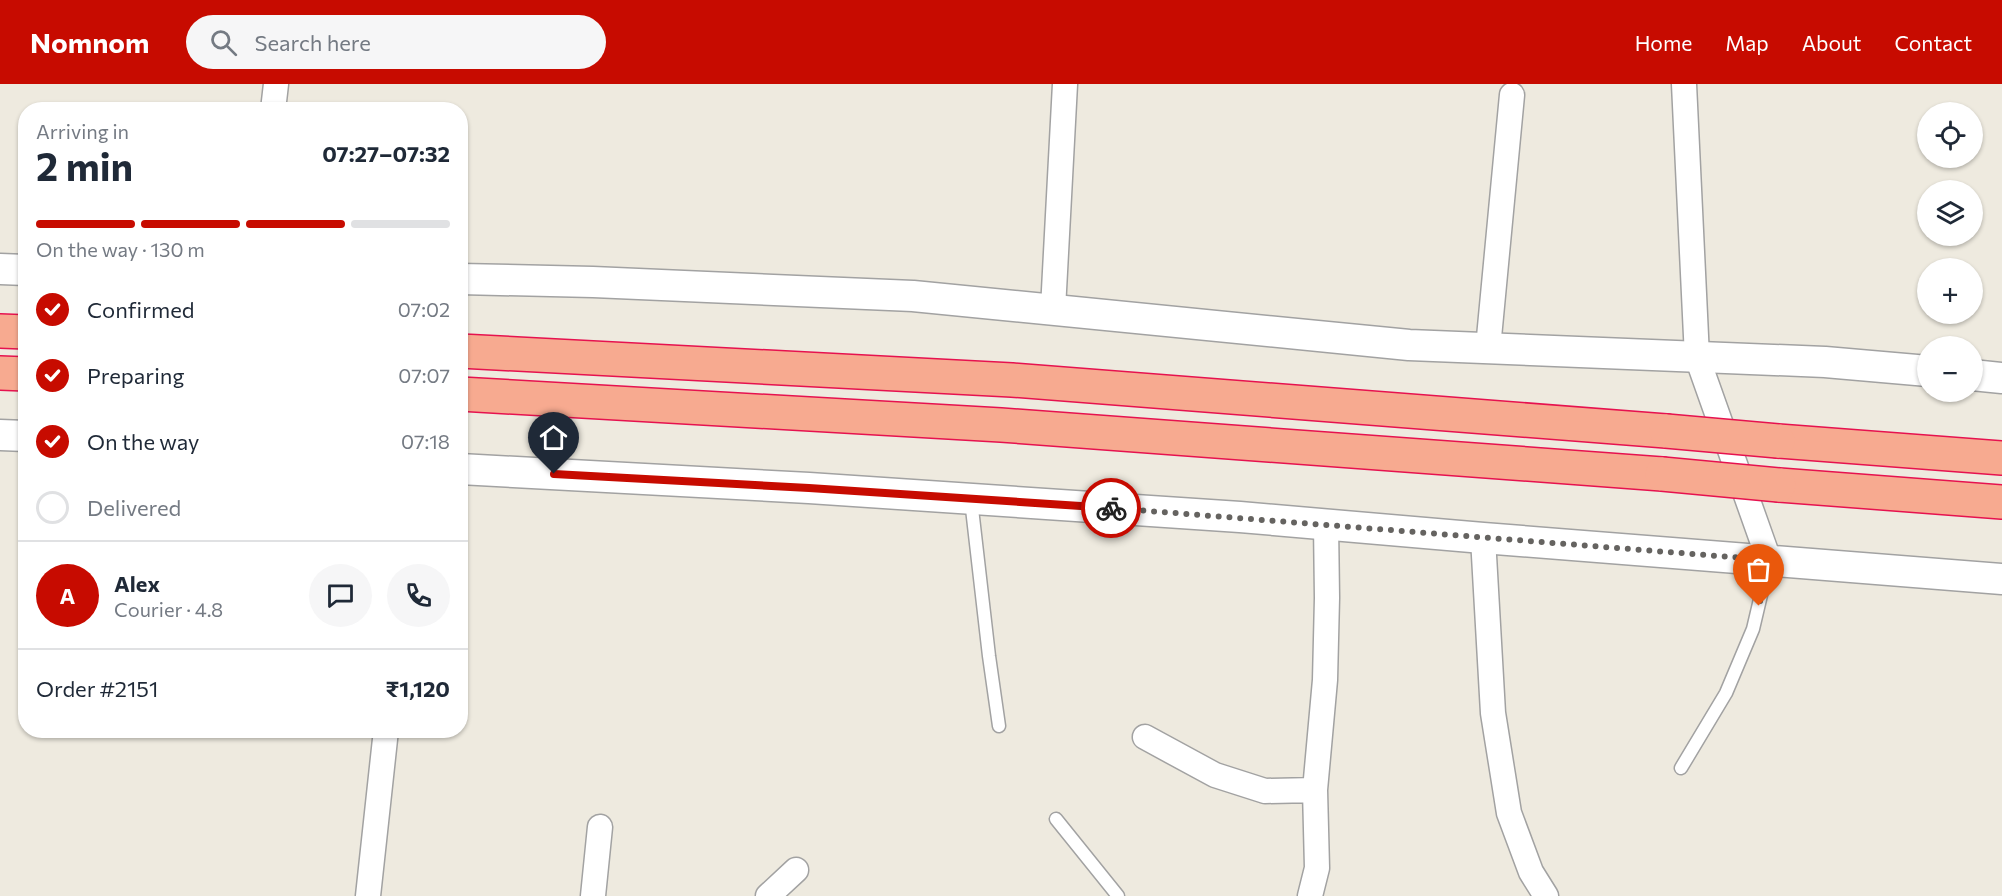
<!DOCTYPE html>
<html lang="en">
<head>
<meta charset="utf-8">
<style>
  :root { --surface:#fff; --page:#f6f6f7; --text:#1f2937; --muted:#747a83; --line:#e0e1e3; --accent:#c70b00 }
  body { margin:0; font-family:Commissioner,sans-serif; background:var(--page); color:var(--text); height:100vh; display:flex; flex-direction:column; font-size:22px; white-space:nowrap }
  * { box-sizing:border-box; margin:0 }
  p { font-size:20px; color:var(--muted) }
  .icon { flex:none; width:33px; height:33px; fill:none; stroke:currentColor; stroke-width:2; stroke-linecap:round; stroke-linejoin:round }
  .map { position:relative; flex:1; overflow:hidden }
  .panel { position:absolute; left:18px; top:18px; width:450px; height:636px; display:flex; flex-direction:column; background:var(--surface); border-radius:24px; box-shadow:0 2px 4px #0004 }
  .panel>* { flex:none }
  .buttons { position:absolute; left:1917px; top:18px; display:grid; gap:12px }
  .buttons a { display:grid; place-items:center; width:66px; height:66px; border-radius:50%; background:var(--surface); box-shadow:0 2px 4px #0004; font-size:30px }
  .pin { position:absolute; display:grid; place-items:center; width:51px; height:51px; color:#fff; margin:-62px -26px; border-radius:50% 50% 50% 0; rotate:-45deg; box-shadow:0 0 6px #0007 }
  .pin .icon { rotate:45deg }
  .courier { position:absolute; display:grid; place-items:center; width:60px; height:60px; margin:-30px; border:4px solid #c70b00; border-radius:50%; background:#fff; color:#222; box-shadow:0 2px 8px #0007 }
  .head em { font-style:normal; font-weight:700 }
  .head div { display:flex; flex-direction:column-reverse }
  .head { display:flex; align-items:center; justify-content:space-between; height:102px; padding:0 18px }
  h1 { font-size:39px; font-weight:700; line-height:45px }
  .bar { display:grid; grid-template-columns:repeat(4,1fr); gap:9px 6px; align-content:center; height:72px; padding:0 18px }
  .bar i { height:8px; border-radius:4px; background:var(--line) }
  .bar .active { background:var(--accent) }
  .bar p { grid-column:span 4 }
  .line { display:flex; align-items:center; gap:15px; padding:0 18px; border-top:2px solid var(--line) }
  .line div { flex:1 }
  .round { display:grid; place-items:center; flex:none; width:63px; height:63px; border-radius:32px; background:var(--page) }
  ol { padding:0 18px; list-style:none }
  li { display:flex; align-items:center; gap:18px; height:66px }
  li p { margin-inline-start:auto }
  li .icon { padding:6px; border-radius:50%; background:var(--accent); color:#fff; stroke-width:4 }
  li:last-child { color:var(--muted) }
  li i { width:33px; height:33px; border:3px solid var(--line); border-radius:50% }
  header { display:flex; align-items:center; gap:36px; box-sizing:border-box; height:84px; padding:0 30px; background:var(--accent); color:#fff }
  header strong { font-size:28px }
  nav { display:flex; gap:33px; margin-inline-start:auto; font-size:21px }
  .search { width:420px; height:54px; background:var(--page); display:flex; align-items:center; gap:15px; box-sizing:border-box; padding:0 21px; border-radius:33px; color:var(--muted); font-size:22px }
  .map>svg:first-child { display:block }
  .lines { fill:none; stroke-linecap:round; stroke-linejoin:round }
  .service-casing { stroke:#a2a2a2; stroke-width:15 }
  .minor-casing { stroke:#a2a2a2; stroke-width:27 }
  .tertiary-casing { stroke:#a2a2a2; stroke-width:33 }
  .trunk-casing { stroke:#e6124f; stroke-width:36 }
  .service { stroke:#fff; stroke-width:12 }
  .minor { stroke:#fff; stroke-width:24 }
  .tertiary { stroke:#fff; stroke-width:30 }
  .trunk { stroke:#f7aa90; stroke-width:33 }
  .trunk-bridge-casing { stroke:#e6124f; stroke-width:36; stroke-linecap:butt }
  .trunk-bridge { stroke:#f7aa90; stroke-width:33 }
  .done { stroke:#656360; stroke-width:6; stroke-dasharray:0 10.8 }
  .route { stroke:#c70b00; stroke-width:8 }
</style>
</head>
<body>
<header>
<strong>Nomnom</strong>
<div class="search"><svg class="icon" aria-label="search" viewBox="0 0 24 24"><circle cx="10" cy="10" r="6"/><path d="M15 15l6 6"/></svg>Search here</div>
<nav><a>Home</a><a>Map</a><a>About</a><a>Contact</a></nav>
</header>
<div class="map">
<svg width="2002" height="812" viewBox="0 0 2002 812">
  <rect width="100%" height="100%" fill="#eeeadf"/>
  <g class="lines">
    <defs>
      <path id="service" d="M971,416L989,572L999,642
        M1681,684L1726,609L1753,545L1769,477
        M1056,735L1118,812"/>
      <path id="minor" d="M1684,0L1697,273L1769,476
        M273,26L276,0
        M1053,225L1065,0
        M1488,264L1512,11
        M1483,454L1493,629L1509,729L1531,788L1546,812
        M1145,653L1215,691L1265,707L1315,706
        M368,812L386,646
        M593,812L600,743
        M768,812L796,786
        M1310,812L1317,784L1315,706L1325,596L1327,514L1326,440"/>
      <path id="tertiary" d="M0,185L26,186
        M460,195L593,198L913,212L1409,261L1825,278L1928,287
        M1972,291L2002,294
        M0,351L26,352
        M460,385L809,404L1240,433L1483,454L2002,495"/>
      <path id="trunk" d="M0,247L26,248
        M460,267L1012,296L1666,347
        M0,289L26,290
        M460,310L1001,341L1662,390
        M1778,357L2002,374
        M1779,401L2002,418"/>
    </defs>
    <!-- service casing -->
    <use href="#service" class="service-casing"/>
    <!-- minor casing -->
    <use href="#minor" class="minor-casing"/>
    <!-- tertiary casing -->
    <use href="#tertiary" class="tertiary-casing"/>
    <!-- trunk casing -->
    <use href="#trunk" class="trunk-casing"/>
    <!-- service -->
    <use href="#service" class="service"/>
    <!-- minor -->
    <use href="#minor" class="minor"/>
    <!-- tertiary -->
    <use href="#tertiary" class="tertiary"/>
    <!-- trunk -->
    <use href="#trunk" class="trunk"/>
    <defs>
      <path id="trunk-bridge" d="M1666,347L1778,357
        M1662,390L1779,401"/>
    </defs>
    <!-- trunk-bridge casing -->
    <use href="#trunk-bridge" class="trunk-bridge-casing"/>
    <!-- trunk-bridge -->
    <use href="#trunk-bridge" class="trunk-bridge"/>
  </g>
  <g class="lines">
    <!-- done -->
    <path class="done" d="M1111,424L1769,476L1759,522"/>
    <!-- route -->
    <path class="route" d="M554,390L809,404L1111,424"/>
  </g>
</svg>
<div class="buttons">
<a><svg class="icon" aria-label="locate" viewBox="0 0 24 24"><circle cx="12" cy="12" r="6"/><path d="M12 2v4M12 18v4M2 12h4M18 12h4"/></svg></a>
<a><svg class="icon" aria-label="layers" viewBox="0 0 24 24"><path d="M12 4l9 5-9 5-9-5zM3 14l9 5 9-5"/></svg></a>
<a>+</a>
<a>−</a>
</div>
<div class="pin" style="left:1759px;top:522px;background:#ea580c"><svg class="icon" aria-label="bag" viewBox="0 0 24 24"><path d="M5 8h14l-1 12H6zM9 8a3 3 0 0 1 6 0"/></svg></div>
<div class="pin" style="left:554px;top:390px;background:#1f2937"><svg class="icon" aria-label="home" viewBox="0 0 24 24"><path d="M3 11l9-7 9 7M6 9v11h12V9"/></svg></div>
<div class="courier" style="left:1111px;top:424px"><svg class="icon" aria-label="bike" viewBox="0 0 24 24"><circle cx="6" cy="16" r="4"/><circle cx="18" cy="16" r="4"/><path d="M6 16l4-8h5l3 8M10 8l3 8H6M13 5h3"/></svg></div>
<section class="panel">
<div class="head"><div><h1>2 min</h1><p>Arriving in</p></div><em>07:27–07:32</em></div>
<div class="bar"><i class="active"></i><i class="active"></i><i class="active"></i><i></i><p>On the way · 130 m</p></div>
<ol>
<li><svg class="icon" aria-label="check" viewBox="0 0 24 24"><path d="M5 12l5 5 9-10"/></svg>Confirmed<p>07:02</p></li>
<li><svg class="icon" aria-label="check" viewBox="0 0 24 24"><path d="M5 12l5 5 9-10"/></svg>Preparing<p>07:07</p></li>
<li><svg class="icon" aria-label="check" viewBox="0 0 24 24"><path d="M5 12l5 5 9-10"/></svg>On the way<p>07:18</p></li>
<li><i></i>Delivered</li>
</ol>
<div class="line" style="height:108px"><b class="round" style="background:var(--accent);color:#fff">A</b><div><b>Alex</b><p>Courier · 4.8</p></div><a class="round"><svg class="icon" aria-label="chat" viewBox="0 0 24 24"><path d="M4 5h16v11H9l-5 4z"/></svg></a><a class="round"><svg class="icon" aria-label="phone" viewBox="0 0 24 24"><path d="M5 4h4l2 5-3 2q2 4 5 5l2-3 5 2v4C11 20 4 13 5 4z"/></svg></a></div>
<div class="line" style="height:78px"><div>Order #2151</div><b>₹1,120</b></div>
</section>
</div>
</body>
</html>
